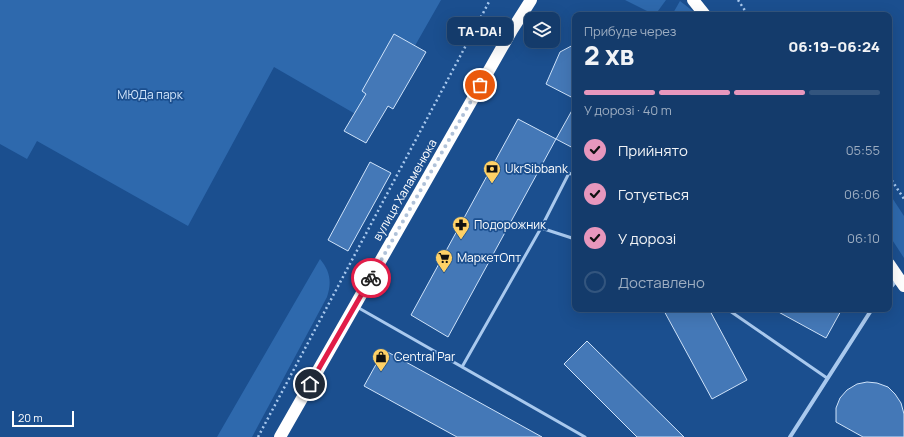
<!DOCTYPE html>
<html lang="uk">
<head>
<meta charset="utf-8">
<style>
  :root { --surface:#143b6b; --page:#1d4271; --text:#f1f3f6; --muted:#9dadc1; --line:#33557e; --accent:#e797bd }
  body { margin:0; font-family:Manrope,sans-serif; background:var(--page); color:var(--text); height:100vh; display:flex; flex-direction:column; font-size:15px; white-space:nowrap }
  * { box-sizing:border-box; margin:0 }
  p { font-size:13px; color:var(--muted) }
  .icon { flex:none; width:22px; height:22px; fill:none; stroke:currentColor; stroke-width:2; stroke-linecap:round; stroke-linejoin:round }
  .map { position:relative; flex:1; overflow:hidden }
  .drawer { position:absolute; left:572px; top:12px; width:320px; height:300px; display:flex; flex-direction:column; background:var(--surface); border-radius:8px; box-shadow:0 4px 16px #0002,0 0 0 1px var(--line) }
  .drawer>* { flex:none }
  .tools { position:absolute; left:524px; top:12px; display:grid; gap:8px }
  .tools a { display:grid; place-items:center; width:36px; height:36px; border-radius:8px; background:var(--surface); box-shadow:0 4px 16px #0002,0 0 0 1px var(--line); font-size:20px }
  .scale { position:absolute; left:12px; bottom:10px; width:62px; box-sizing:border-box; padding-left:4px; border:2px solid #fff; border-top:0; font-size:11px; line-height:14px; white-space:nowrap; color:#fff; -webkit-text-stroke:3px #1b4f8f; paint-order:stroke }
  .pin { position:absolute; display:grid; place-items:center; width:34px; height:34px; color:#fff; margin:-17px; border:2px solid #fff; border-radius:50%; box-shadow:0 1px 4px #0007 }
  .courier { position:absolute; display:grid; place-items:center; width:40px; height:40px; margin:-20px; border:3px solid #e11d48; border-radius:50%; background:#fff; color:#222; box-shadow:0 1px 5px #0007 }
  .bubble { position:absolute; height:28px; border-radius:8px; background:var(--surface); box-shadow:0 4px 16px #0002,0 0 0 1px var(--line); font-size:13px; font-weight:800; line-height:28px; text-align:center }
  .overview em { font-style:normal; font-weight:800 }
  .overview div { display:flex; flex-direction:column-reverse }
  .overview { display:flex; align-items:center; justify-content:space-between; height:68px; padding:0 12px }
  h1 { font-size:26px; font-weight:800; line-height:30px }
  .bar { display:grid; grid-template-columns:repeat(4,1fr); gap:6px 4px; align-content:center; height:48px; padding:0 12px }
  .bar i { height:5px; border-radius:3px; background:var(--line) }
  .bar .active { background:var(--accent) }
  .bar p { grid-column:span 4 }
  ol { padding:0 12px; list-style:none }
  li { display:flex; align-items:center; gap:12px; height:44px }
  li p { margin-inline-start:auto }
  li .icon { padding:4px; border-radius:50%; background:var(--accent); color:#111; stroke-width:4 }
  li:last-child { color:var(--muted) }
  li i { width:22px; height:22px; border:2px solid var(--line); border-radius:50% }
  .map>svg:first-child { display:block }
  .green { fill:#2e69ad }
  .building { fill:#4478b7; stroke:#cfe3fa }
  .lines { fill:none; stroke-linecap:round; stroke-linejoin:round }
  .path { stroke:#a9c9ee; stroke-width:2.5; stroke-dasharray:2 3; stroke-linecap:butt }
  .lane { stroke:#a9c9ee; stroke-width:3 }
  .street { stroke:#a9c9ee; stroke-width:4 }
  .highway { stroke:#fff; stroke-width:12 }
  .done { stroke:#afc1d8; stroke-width:4; stroke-dasharray:0 7.2 }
  .route { stroke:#e11d48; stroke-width:5 }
  .labels { text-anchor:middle; stroke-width:3.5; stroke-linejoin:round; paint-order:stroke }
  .park-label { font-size:12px; fill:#cfe3fa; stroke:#1b4f8f }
  .poi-label { font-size:12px; fill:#fff; stroke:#1b4f8f; text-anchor:start }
  .street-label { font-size:12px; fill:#fff; stroke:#1b4f8f }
</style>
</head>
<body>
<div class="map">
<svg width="904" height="437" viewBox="0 0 904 437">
  <rect width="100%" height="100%" fill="#1b4f8f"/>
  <!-- green -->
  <path class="green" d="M0,0H441L371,123L274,67L188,226L37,141L27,159L0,144Z
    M625,0H666L655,15Z
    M680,1L698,15H672Z
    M889,193L904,216V258L889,235Z
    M320,259C330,271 332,282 327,297L252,437H217Z"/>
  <!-- building -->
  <path class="building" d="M394,34L426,52L393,109L388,106L366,143L344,131L366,94L362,91Z
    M575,44V99L546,84L560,52Z
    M575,105V149L556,139Z
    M518,119L556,139L448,337L411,315Z
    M370,162L391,173L348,251L328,240Z
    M663,309H709L747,380L712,399Z
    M773,309H842L826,338Z
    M587,341L684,437H637L564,364Z
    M384,350L466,395L542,437H457L364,386Z
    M867,382L877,383L888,387L895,394L901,403L904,414V437H863L836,422V408L840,398L847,390L857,384Z"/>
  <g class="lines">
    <!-- path -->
    <path class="path" d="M738,0L748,15
      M889,176L904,199
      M258,437L490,0"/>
    <!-- lane -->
    <path class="lane" d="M541,228L569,173L575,176
      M357,307L585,437
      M727,309L827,378
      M462,367L541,228L575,239"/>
    <!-- street -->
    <path class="street" d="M889,289L897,280
      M790,437L872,309"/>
    <!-- highway -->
    <path class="highway" d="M693,0L705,15
      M889,264L904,286
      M280,437L512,30L531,0"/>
  </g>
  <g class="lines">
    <!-- done -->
    <path class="done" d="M371,278L480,85"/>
    <!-- route -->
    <path class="route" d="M310,384L371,278"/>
  </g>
  <!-- icons -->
  <defs>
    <symbol id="bank-pin" viewBox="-11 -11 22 30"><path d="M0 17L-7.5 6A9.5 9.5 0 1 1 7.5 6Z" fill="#ffd166" stroke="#1b4f8f"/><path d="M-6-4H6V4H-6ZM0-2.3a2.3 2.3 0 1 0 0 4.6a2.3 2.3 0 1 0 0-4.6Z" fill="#111"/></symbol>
    <symbol id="pharmacy-pin" viewBox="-11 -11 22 30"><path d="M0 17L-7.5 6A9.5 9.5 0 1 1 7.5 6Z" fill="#ffd166" stroke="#1b4f8f"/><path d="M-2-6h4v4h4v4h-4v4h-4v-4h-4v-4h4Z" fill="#111"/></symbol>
    <symbol id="supermarket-pin" viewBox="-11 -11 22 30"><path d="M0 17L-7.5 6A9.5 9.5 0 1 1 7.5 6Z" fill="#ffd166" stroke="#1b4f8f"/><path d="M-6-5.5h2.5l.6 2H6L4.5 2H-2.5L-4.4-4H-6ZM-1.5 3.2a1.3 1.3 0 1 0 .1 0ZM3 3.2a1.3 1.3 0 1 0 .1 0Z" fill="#111"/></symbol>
    <symbol id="shop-pin" viewBox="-11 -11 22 30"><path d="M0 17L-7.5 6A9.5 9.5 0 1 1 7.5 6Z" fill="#ffd166" stroke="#1b4f8f"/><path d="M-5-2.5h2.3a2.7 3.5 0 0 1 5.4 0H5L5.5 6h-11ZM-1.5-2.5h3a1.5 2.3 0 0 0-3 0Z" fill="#111"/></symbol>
  </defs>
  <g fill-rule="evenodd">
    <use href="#bank-pin" x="482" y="159" width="20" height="27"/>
    <use href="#pharmacy-pin" x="451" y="215" width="20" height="27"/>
    <use href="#supermarket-pin" x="434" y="248" width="20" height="27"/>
    <use href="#shop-pin" x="371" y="347" width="20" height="27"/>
  </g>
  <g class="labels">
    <!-- park labels -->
    <g class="park-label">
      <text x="150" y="99">МЮДа парк</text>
    </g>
    <!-- poi labels -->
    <g class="poi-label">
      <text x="505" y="173">UkrSibbank</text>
      <text x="474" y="229">Подорожник</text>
      <text x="457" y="262">МаркетОпт</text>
      <text x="394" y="361">Central Par</text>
    </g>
    <!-- street labels -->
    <g class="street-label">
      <text transform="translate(405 190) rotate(-60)" y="4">вулиця Халаменюка</text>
    </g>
  </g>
</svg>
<div class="tools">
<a><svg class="icon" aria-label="layers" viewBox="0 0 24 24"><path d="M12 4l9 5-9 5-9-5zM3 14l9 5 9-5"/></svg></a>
</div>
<div class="scale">20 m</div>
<div class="pin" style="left:480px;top:85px;background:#ea580c"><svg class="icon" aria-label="bag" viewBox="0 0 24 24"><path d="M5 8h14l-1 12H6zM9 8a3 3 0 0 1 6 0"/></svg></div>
<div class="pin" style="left:310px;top:384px;background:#1f2937"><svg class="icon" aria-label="home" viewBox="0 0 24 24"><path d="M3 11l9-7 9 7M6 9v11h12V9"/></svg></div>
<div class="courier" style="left:371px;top:278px"><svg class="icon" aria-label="bike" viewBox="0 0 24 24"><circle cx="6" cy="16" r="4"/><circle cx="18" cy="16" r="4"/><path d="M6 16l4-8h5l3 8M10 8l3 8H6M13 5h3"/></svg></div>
<div class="bubble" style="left:447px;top:17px;width:66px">TA-DA!</div>
<section class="drawer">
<div class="overview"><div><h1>2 хв</h1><p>Прибуде через</p></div><em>06:19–06:24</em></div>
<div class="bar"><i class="active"></i><i class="active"></i><i class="active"></i><i></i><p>У дорозі · 40 m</p></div>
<ol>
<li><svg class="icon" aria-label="check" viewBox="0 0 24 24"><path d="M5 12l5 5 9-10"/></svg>Прийнято<p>05:55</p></li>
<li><svg class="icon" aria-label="check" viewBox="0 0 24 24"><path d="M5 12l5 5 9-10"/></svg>Готується<p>06:06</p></li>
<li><svg class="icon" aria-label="check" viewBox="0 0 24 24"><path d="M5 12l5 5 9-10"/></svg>У дорозі<p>06:10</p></li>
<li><i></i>Доставлено</li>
</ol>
</section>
</div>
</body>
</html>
